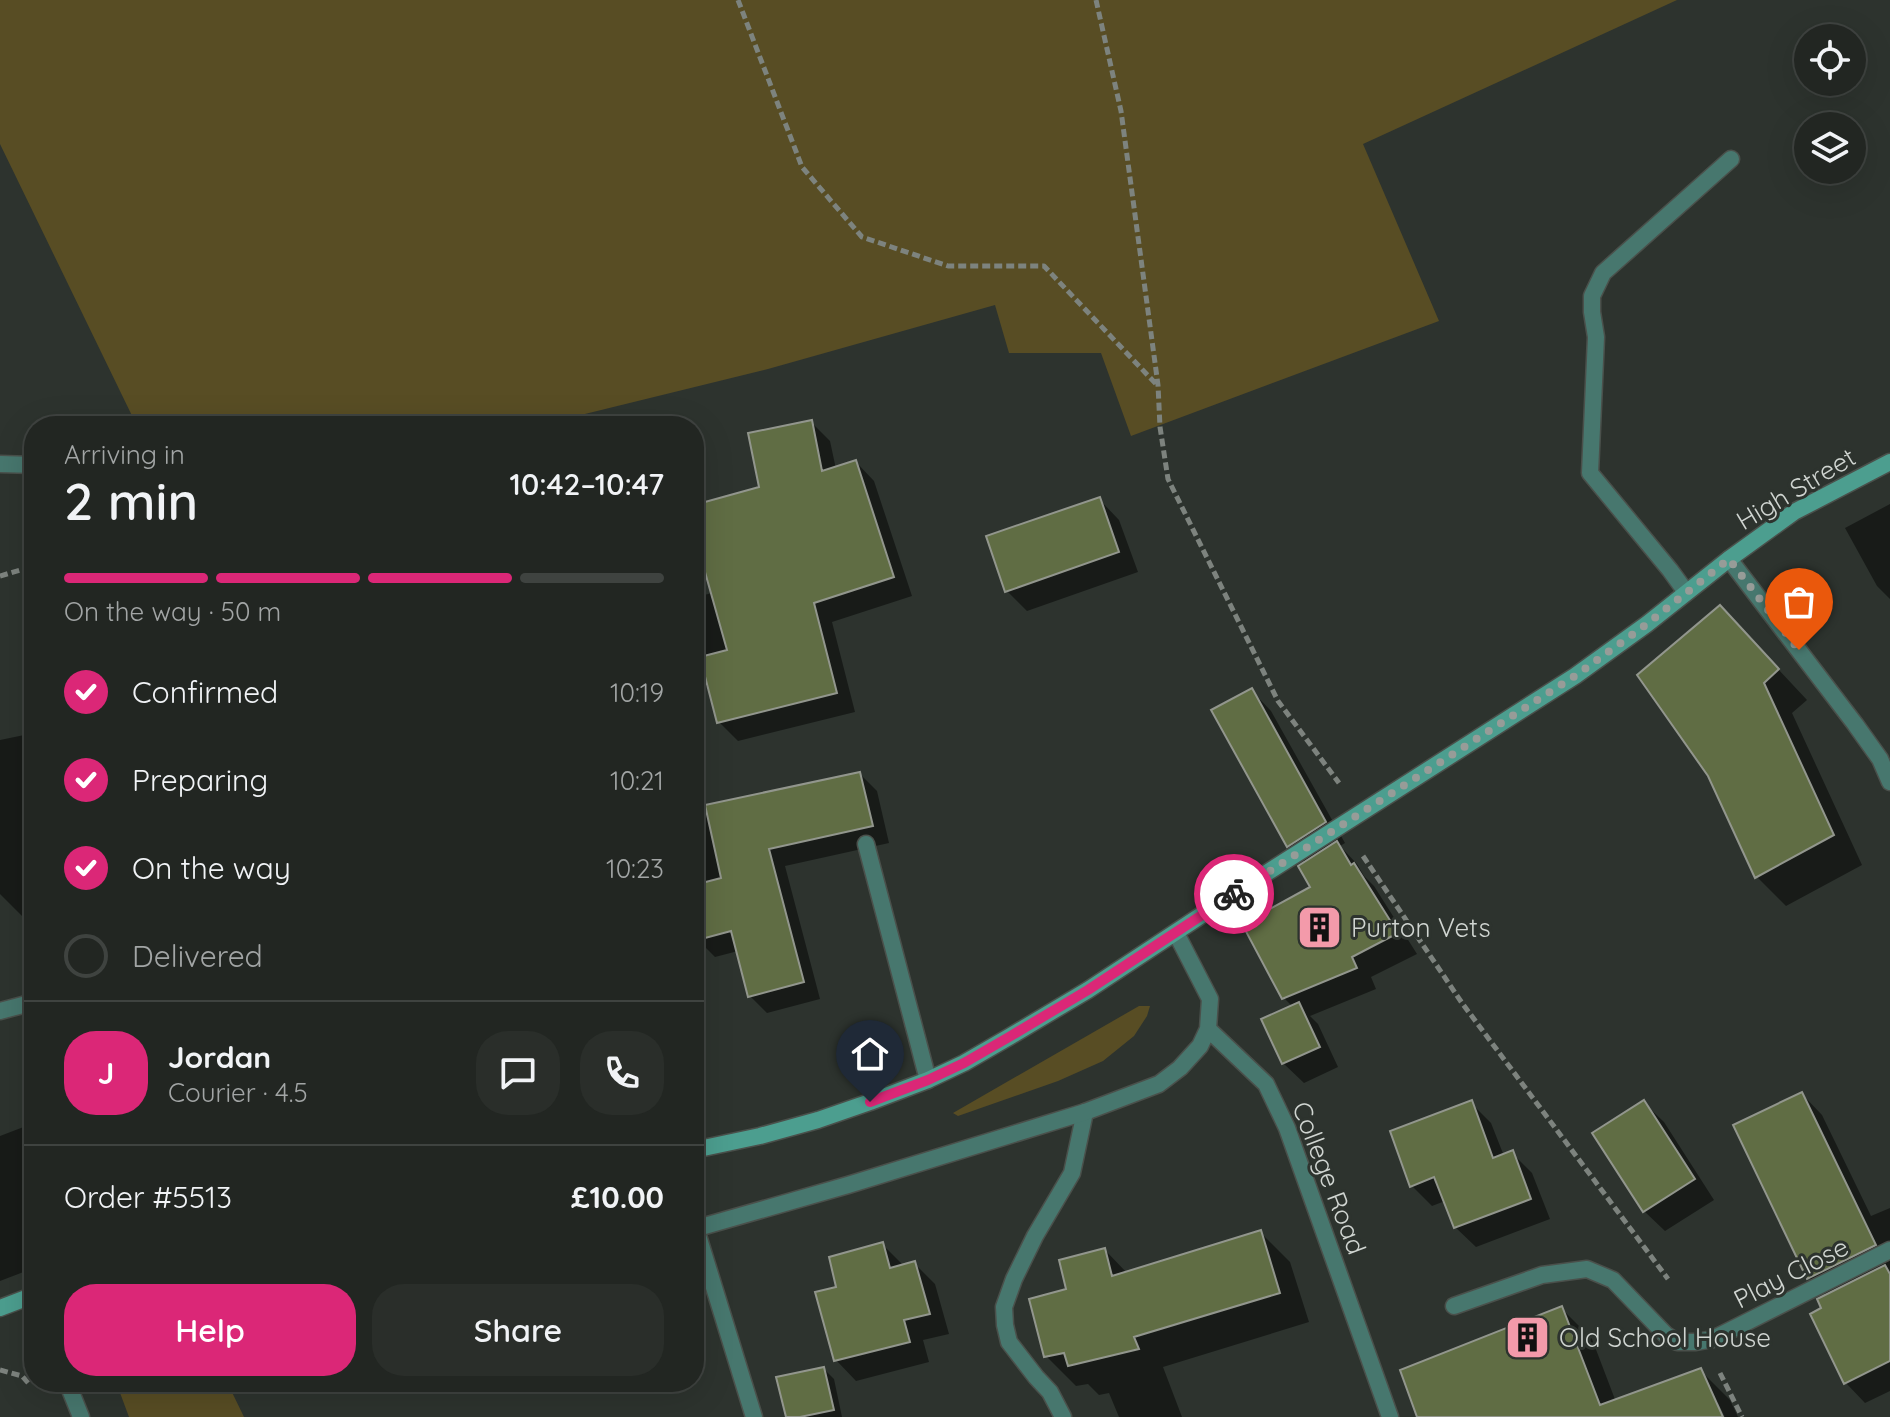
<!DOCTYPE html>
<html lang="en">
<head>
<meta charset="utf-8">
<style>
  :root { --surface:#222622; --page:#2a2e2a; --text:#f1f3f6; --muted:#a2a5a5; --line:#3f4340; --accent:#db2777 }
  body { margin:0; font-family:Quicksand,sans-serif; background:var(--page); color:var(--text); height:100vh; display:flex; flex-direction:column; font-size:30px; white-space:nowrap }
  * { box-sizing:border-box; margin:0 }
  p { font-size:26px; color:var(--muted) }
  .icon { flex:none; width:44px; height:44px; fill:none; stroke:currentColor; stroke-width:2; stroke-linecap:round; stroke-linejoin:round }
  .map { position:relative; flex:1; overflow:hidden }
  .side { position:absolute; left:24px; top:416px; width:680px; height:976px; display:flex; flex-direction:column; background:var(--surface); border-radius:32px; box-shadow:0 8px 32px #0002,0 0 0 2px var(--line) }
  .side>* { flex:none }
  .fabs { position:absolute; left:1794px; top:24px; display:grid; gap:16px }
  .fabs a { display:grid; place-items:center; width:72px; height:72px; border-radius:50%; background:var(--surface); box-shadow:0 8px 32px #0002,0 0 0 2px var(--line); font-size:40px }
  .pin { position:absolute; display:grid; place-items:center; width:68px; height:68px; color:#fff; margin:-82px -34px; border-radius:50% 50% 50% 0; rotate:-45deg; box-shadow:0 0 8px #0007 }
  .pin .icon { rotate:45deg }
  .courier { position:absolute; display:grid; place-items:center; width:80px; height:80px; margin:-40px; border:6px solid #db2777; border-radius:50%; background:#fff; color:#222; box-shadow:0 2px 10px #0007 }
  .overview em { font-style:normal; font-weight:600 }
  .overview div { display:flex; flex-direction:column-reverse }
  .overview { display:flex; align-items:center; justify-content:space-between; height:136px; padding:0 40px }
  h1 { font-size:52px; font-weight:600; line-height:60px }
  .bar { display:grid; grid-template-columns:repeat(4,1fr); gap:12px 8px; align-content:center; height:96px; padding:0 40px }
  .bar i { height:10px; border-radius:6px; background:var(--line) }
  .bar .current { background:var(--accent) }
  .bar p { grid-column:span 4 }
  .line { display:flex; align-items:center; gap:20px; padding:0 40px; border-top:2px solid var(--line) }
  .line div { flex:1 }
  .round { display:grid; place-items:center; flex:none; width:84px; height:84px; border-radius:32px; background:var(--page) }
  ol { padding:0 40px; list-style:none }
  li { display:flex; align-items:center; gap:24px; height:88px }
  li p { margin-inline-start:auto }
  li .icon { padding:8px; border-radius:50%; background:var(--accent); color:#fff; stroke-width:4 }
  li:last-child { color:var(--muted) }
  li i { width:44px; height:44px; border:4px solid var(--line); border-radius:50% }
  .primary-button { display:flex; gap:16px; margin-top:auto; padding:16px 40px }
  .primary-button a { flex:1; height:92px; border-radius:32px; background:var(--accent); color:#fff; font-size:32px; font-weight:600; line-height:92px; text-align:center }
  .primary-button a+a { background:var(--page); color:var(--text) }
  .map>svg:first-child { display:block }
  .green { fill:#584d24 }
  .shadow { fill:#0007 }
  .building { fill:#606d44; stroke:#92968d; stroke-width:2 }
  .lines { fill:none; stroke-linecap:round; stroke-linejoin:round }
  .lane-casing { stroke:#4a504b; stroke-width:19 }
  .street-casing { stroke:#4a504b; stroke-width:19 }
  .secondary-casing { stroke:#4a504b; stroke-width:19 }
  .path { stroke:#7d837e; stroke-width:5; stroke-dasharray:8 4; stroke-linecap:butt }
  .lane { stroke:#47776e; stroke-width:16 }
  .street { stroke:#47776e; stroke-width:16 }
  .secondary { stroke:#4c9e8f; stroke-width:16 }
  .done { stroke:#979c98; stroke-width:8; stroke-dasharray:0 14.4 }
  .route { stroke:#db2777; stroke-width:10 }
  .labels { text-anchor:middle; stroke-width:6; stroke-linejoin:round; paint-order:stroke }
  .street-label { font-size:26px; fill:#d0d5d1; stroke:#2d332e }
  .poi-label { font-size:26px; fill:#d0d5d1; stroke:#2d332e; text-anchor:start }
</style>
</head>
<body>
<div class="map">
<svg width="1890" height="1417" viewBox="0 0 1890 1417">
  <rect width="100%" height="100%" fill="#2d332e"/>
  <!-- green -->
  <path class="green" d="M0,0H1677L1363,144L1439,321L1131,436L1101,353H1009L995,305L768,369L536,426H137L0,144Z
    M1139,1006H1150L1147,1016L1134,1036L1103,1061L1058,1081L958,1116L953,1113Z
    M116,1382H227L244,1417H129Z"/>
  <!-- shadow -->
  <path class="shadow" d="M811,422L830,441L836,469L856,462L874,481L912,596L832,622L855,712L738,741L719,722L709,686L694,689V597L713,593L694,525V507L762,488Z
    M1099,499L1119,520L1138,572L1027,611L1007,591Z
    M1890,504V599L1877,586L1845,528Z
    M1720,607L1807,700L1792,713L1862,865L1786,906L1757,877Z
    M1251,690L1271,711L1345,843L1340,846L1357,864L1364,876L1374,886L1417,954L1371,977L1376,989L1310,1016L1318,1024L1338,1067L1304,1083L1283,1063L1293,1007L1284,998L1312,888L1306,863L1289,846Z
    M34,733V928L0,894V740Z
    M860,774L877,791L889,843L785,866L820,999L767,1013L750,996L738,951L715,957L697,939L694,927V810Z
    M1802,1094L1822,1115L1871,1216L1890,1208V1391L1865,1403L1845,1382L1824,1309L1827,1296L1809,1278L1736,1126Z
    M1643,1102L1664,1122L1714,1200L1665,1231L1644,1211Z
    M1471,1103L1491,1123L1504,1156L1512,1153L1532,1173L1550,1219L1476,1247L1455,1227L1445,1201L1432,1206L1412,1186Z
    M34,1123V1268L0,1281V1136Z
    M1260,1232L1290,1262L1309,1322L1163,1367L1182,1417H1119L1109,1393L1099,1395L1088,1384L1076,1386L1046,1356L1069,1291L1105,1250L1128,1274Z
    M883,1245L903,1265L915,1264L935,1284L949,1334L923,1340L929,1362L856,1381L836,1360L839,1288Z
    M1562,1309L1592,1339L1616,1402L1700,1370L1730,1400L1738,1417H1725L1718,1403H1714L1720,1417H1419Z
    M824,1369L834,1379L842,1417H788Z"/>
  <!-- building -->
  <path class="building" d="M812,420L822,471L856,460L894,577L814,603L837,693L717,723L700,657L727,650L694,533V505L759,487L748,433Z
    M1100,497L1119,552L1005,592L986,536Z
    M1720,605L1779,669L1764,683L1834,835L1755,878L1708,776L1637,675Z
    M1252,688L1326,822L1287,847L1211,710Z
    M860,772L873,826L769,849L804,982L748,997L731,931L694,941V885L721,878L705,805Z
    M1337,841L1351,865L1354,863L1398,933L1352,957L1357,968L1282,999L1242,924L1310,887L1298,866Z
    M1299,1002L1320,1047L1282,1064L1261,1019Z
    M1802,1092L1876,1245L1807,1279L1733,1125Z
    M1472,1100L1493,1158L1513,1150L1531,1199L1454,1228L1434,1177L1410,1187L1390,1131Z
    M1644,1100L1695,1179L1643,1212L1592,1133Z
    M1261,1230L1280,1293L1134,1337L1139,1349L1068,1366L1064,1353L1044,1357L1029,1299L1066,1289L1059,1260L1105,1248L1112,1276Z
    M883,1242L890,1268L915,1261L930,1314L904,1320L910,1342L834,1361L815,1292L836,1287L829,1257Z
    M1885,1265L1890,1274V1361L1844,1384L1810,1314L1821,1308L1817,1299Z
    M1562,1306L1600,1405L1701,1368L1723,1417H1417L1400,1370Z
    M824,1367L834,1410L800,1417H786L776,1377Z"/>
  <g class="lines">
    <defs>
      <path id="lane" d="M0,464L34,465
        M1686,592L1670,570L1590,473L1596,337L1592,312V296L1603,273L1731,159
        M866,844L928,1080
        M696,1229L754,1417
        M1454,1306L1542,1275L1587,1269L1613,1280L1666,1335L1677,1342H1696L1713,1339
        M1063,1417L1050,1392L1036,1377L1009,1342L1005,1325L1004,1307L1014,1279L1035,1236L1072,1173L1085,1112"/>
      <path id="street" d="M1729,559L1855,724L1880,759L1890,782
        M0,1011L34,1002
        M1208,1029L1266,1084L1287,1128L1390,1417
        M694,1229L848,1185L1085,1112L1159,1084L1180,1068L1200,1046L1208,1029L1210,999L1176,933
        M1713,1339L1890,1250
        M67,1382L81,1417"/>
      <path id="secondary" d="M694,1150L760,1136L818,1120L870,1102L928,1080L964,1063L1009,1037L1088,990L1229,897L1575,676L1647,624L1729,559L1794,512L1890,462
        M0,1308L34,1295"/>
    </defs>
    <!-- lane casing -->
    <use href="#lane" class="lane-casing"/>
    <!-- street casing -->
    <use href="#street" class="street-casing"/>
    <!-- secondary casing -->
    <use href="#secondary" class="secondary-casing"/>
    <!-- path -->
    <path class="path" d="M738,0L802,167L862,237L948,266H1044L1157,385
      M1096,0L1121,111L1158,385L1160,427L1168,479L1278,701L1339,783
      M0,576L34,566
      M1363,856L1462,1003L1668,1279
      M0,1370L22,1376L30,1385
      M1720,1373L1742,1417"/>
    <!-- lane -->
    <use href="#lane" class="lane"/>
    <!-- street -->
    <use href="#street" class="street"/>
    <!-- secondary -->
    <use href="#secondary" class="secondary"/>
  </g>
  <g class="lines">
    <!-- done -->
    <path class="done" d="M1234,894L1575,676L1647,624L1729,559L1799,650"/>
    <!-- route -->
    <path class="route" d="M870,1102L928,1080L964,1063L1009,1037L1088,990L1234,894"/>
  </g>
  <!-- icons -->
  <defs>
    <symbol id="building-square" viewBox="-11 -11 22 22"><rect x="-9" y="-9" width="18" height="18" rx="4" fill="#f39aaa" stroke="#2d332e"/><path d="M-4-6H4V6H1V3H-1V6H-4ZM-2.5-4.3h1.7v1.8h-1.7ZM.8-4.3h1.7v1.8H.8ZM-2.5-1h1.7V.8h-1.7ZM.8-1h1.7V.8H.8Z" fill="#111"/></symbol>
  </defs>
  <g fill-rule="evenodd">
    <use href="#building-square" x="1294" y="902" width="51" height="51"/>
    <use href="#building-square" x="1502" y="1312" width="51" height="51"/>
  </g>
  <g class="labels">
    <!-- street labels -->
    <g class="street-label">
      <text transform="translate(1796 489) rotate(-31)" y="9">High Street</text>
      <text transform="translate(1329 1178) rotate(69)" y="9">College Road</text>
      <text transform="translate(1791 1273) rotate(-27)" y="9">Play Close</text>
    </g>
    <!-- poi labels -->
    <g class="poi-label">
      <text x="1351" y="937">Purton Vets</text>
      <text x="1559" y="1347">Old School House</text>
    </g>
  </g>
</svg>
<div class="fabs">
<a><svg class="icon" aria-label="locate" viewBox="0 0 24 24"><circle cx="12" cy="12" r="6"/><path d="M12 2v4M12 18v4M2 12h4M18 12h4"/></svg></a>
<a><svg class="icon" aria-label="layers" viewBox="0 0 24 24"><path d="M12 4l9 5-9 5-9-5zM3 14l9 5 9-5"/></svg></a>
</div>
<div class="pin" style="left:1799px;top:650px;background:#ea580c"><svg class="icon" aria-label="bag" viewBox="0 0 24 24"><path d="M5 8h14l-1 12H6zM9 8a3 3 0 0 1 6 0"/></svg></div>
<div class="pin" style="left:870px;top:1102px;background:#1f2937"><svg class="icon" aria-label="home" viewBox="0 0 24 24"><path d="M3 11l9-7 9 7M6 9v11h12V9"/></svg></div>
<div class="courier" style="left:1234px;top:894px"><svg class="icon" aria-label="bike" viewBox="0 0 24 24"><circle cx="6" cy="16" r="4"/><circle cx="18" cy="16" r="4"/><path d="M6 16l4-8h5l3 8M10 8l3 8H6M13 5h3"/></svg></div>
<section class="side">
<div class="overview"><div><h1>2 min</h1><p>Arriving in</p></div><em>10:42–10:47</em></div>
<div class="bar"><i class="current"></i><i class="current"></i><i class="current"></i><i></i><p>On the way · 50 m</p></div>
<ol>
<li><svg class="icon" aria-label="check" viewBox="0 0 24 24"><path d="M5 12l5 5 9-10"/></svg>Confirmed<p>10:19</p></li>
<li><svg class="icon" aria-label="check" viewBox="0 0 24 24"><path d="M5 12l5 5 9-10"/></svg>Preparing<p>10:21</p></li>
<li><svg class="icon" aria-label="check" viewBox="0 0 24 24"><path d="M5 12l5 5 9-10"/></svg>On the way<p>10:23</p></li>
<li><i></i>Delivered</li>
</ol>
<div class="line" style="height:144px"><b class="round" style="background:var(--accent);color:#fff">J</b><div><b>Jordan</b><p>Courier · 4.5</p></div><a class="round"><svg class="icon" aria-label="chat" viewBox="0 0 24 24"><path d="M4 5h16v11H9l-5 4z"/></svg></a><a class="round"><svg class="icon" aria-label="phone" viewBox="0 0 24 24"><path d="M5 4h4l2 5-3 2q2 4 5 5l2-3 5 2v4C11 20 4 13 5 4z"/></svg></a></div>
<div class="line" style="height:104px"><div>Order #5513</div><b>£10.00</b></div>
<div class="primary-button"><a>Help</a><a>Share</a></div>
</section>
</div>
</body>
</html>
